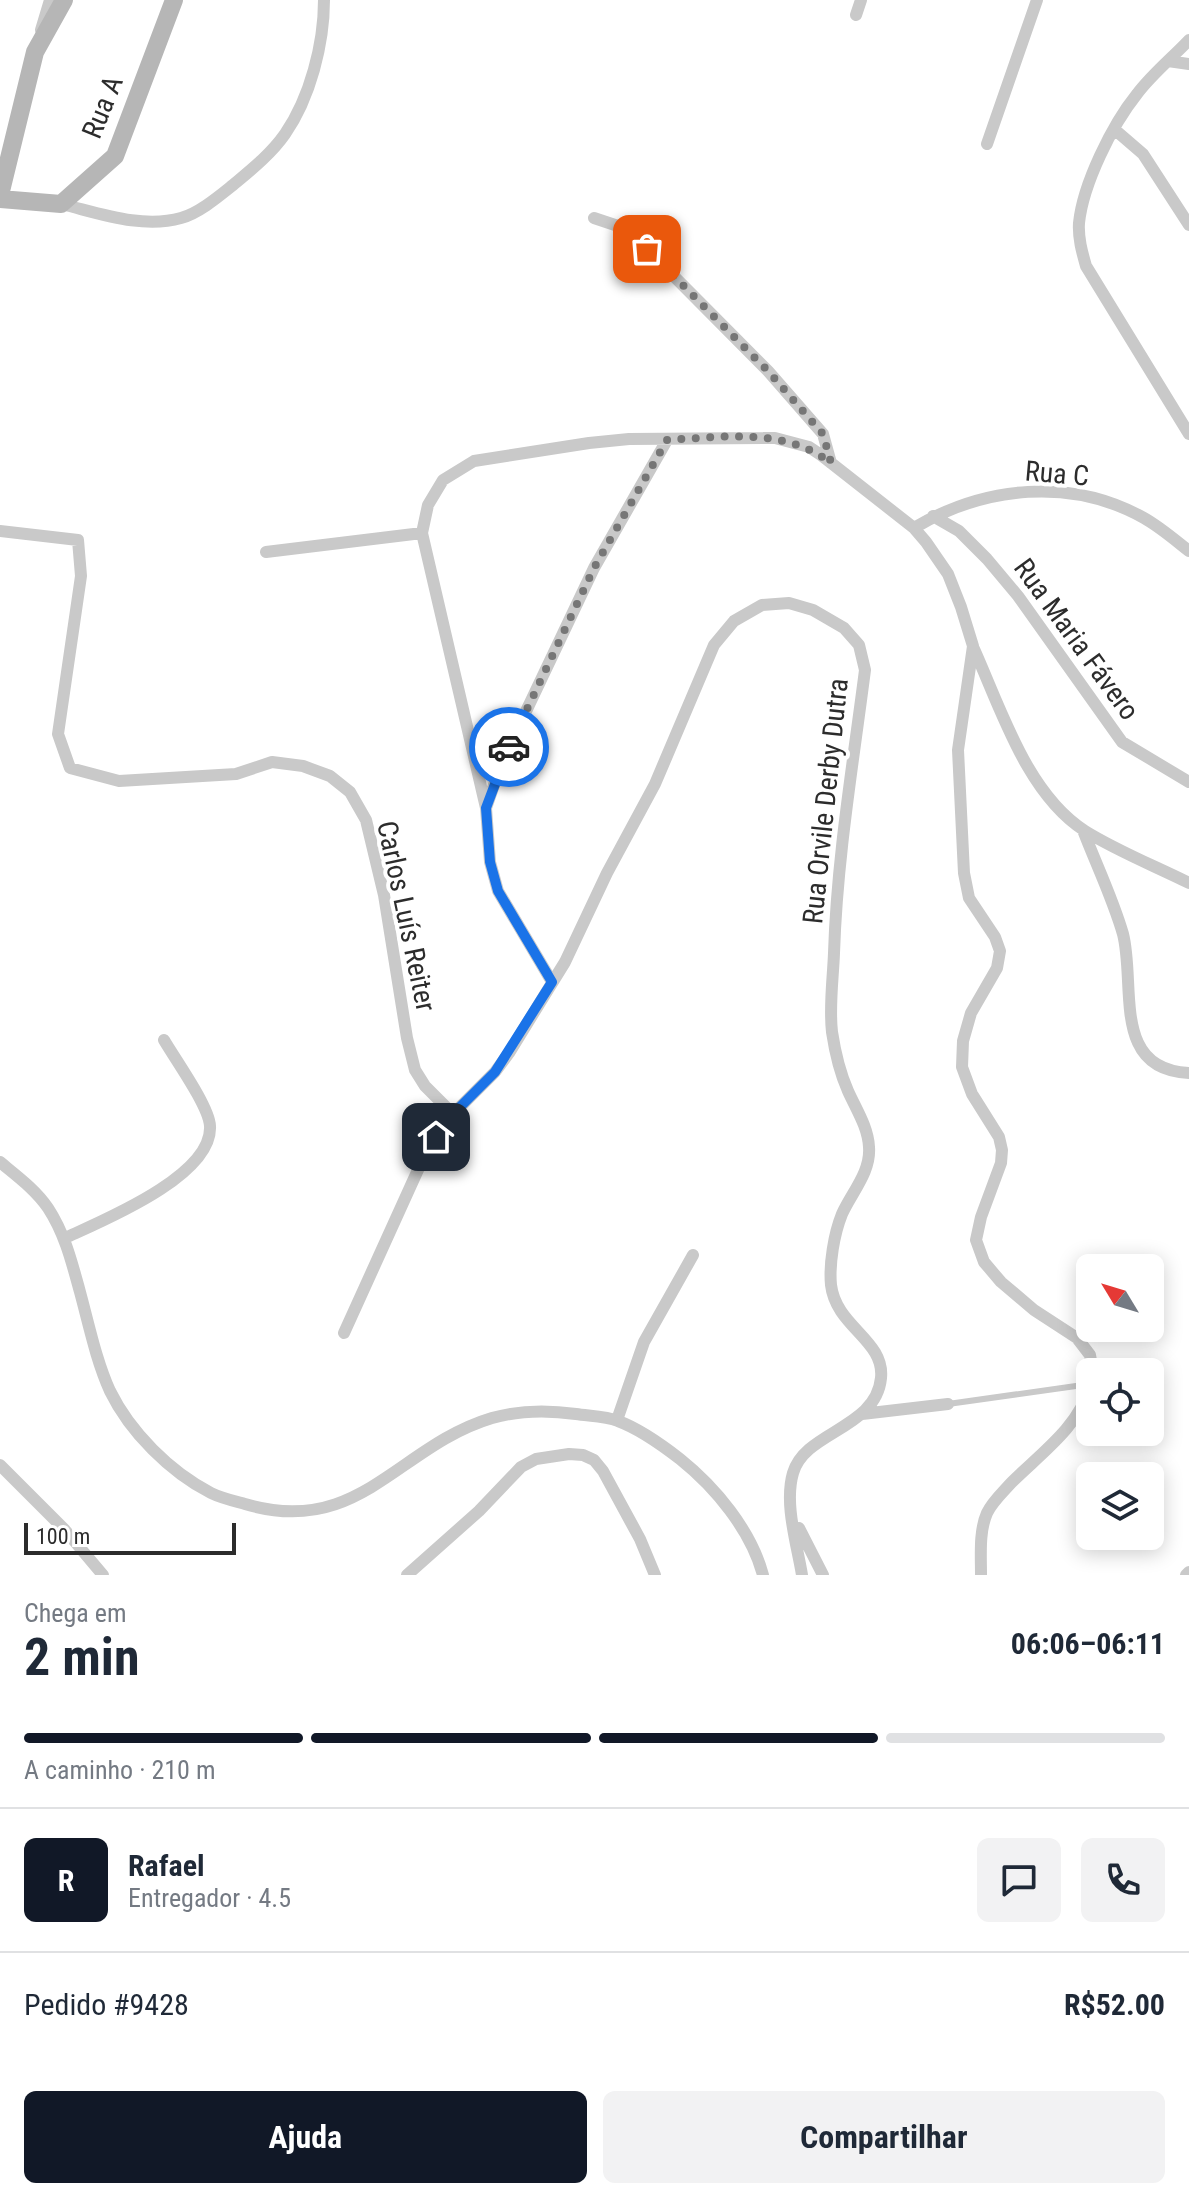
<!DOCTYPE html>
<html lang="pt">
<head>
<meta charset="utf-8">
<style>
  :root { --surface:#fff; --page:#f2f2f3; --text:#1f2937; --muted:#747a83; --line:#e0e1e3; --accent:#111827 }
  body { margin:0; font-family:"Roboto Condensed",sans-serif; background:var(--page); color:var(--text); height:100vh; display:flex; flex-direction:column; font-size:30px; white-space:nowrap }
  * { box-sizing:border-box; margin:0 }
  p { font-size:26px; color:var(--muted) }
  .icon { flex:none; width:44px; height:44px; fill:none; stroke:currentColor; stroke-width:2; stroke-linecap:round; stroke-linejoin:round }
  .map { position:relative; height:1575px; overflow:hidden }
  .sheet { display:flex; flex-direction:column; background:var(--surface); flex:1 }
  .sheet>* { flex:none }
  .needle { width:52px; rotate:308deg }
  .tools { position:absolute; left:1076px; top:1254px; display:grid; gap:16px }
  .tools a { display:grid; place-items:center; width:88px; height:88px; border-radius:12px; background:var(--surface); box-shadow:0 4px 20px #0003; font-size:40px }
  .scale { position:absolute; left:24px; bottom:20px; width:212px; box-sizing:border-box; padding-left:8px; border:4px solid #2c2c2c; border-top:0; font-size:22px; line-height:28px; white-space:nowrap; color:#2c2c2c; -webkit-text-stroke:6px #fff; paint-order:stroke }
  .pin { position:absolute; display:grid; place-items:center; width:68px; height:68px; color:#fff; margin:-34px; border-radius:16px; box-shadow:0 4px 12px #0006 }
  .courier { position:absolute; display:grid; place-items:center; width:80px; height:80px; margin:-40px; border:6px solid #1a73e8; border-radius:50%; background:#fff; color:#222; box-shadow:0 2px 10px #0007 }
  .headline em { font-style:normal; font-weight:700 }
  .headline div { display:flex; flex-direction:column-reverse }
  .headline { display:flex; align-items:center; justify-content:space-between; height:136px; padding:0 24px }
  h1 { font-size:52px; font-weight:700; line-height:60px }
  .bar { display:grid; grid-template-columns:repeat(4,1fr); gap:12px 8px; align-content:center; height:96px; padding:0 24px }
  .bar i { height:10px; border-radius:6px; background:var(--line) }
  .bar .current { background:var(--accent) }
  .bar p { grid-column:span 4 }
  .line { display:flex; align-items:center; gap:20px; padding:0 24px; border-top:2px solid var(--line) }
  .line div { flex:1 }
  .round { display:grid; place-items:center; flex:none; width:84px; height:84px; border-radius:12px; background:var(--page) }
  .primary-button { display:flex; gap:16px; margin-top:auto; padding:16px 24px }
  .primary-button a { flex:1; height:92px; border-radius:12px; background:var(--accent); color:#fff; font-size:32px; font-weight:700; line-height:92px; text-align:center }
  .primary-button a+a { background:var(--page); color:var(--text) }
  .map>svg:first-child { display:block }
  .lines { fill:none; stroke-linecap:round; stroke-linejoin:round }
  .lane { stroke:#c9c9c9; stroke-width:6 }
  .street { stroke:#c9c9c9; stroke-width:12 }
  .secondary { stroke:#b6b6b6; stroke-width:18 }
  .done { stroke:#767676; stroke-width:8; stroke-dasharray:0 14.4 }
  .route { stroke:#1a73e8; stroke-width:10 }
  .labels { text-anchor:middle; stroke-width:8; stroke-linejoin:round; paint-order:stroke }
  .street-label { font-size:28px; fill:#2c2c2c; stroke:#fff }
</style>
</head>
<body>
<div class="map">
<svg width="1189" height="1575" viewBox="0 0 1189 1575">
  <rect width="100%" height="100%" fill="#fff"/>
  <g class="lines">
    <!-- lane -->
    <path class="lane" d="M948,1404L1090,1384"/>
    <!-- street -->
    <path class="street" d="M856,15L861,0
      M41,30L50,0
      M1189,40C1172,58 1152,74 1137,94C1112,125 1083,184 1079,223C1078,238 1082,252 1086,266L1189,434
      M1168,61L1189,64
      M1114,129L1143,154L1189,225
      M987,144L1037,0
      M61,204C99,213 142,229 181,218C199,213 218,197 233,185C251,170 271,154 285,134C310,98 324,44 324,0
      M594,218L627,229L768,371L823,434L831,463
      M933,516L959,531L987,559L1018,596L1122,742L1189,782
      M914,528C984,486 1071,477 1144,518C1160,527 1175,540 1189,551
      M0,531L78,540L81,576L58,734L70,768L119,781L236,774L272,762L303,766L330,776L350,792L366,820L384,895L407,1038L415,1070L425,1086L453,1114
      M266,552L422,533
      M974,649C1001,709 1027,794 1085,831C1117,851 1155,866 1189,883
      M486,808L502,762L594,568L667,440
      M1083,830C1096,864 1113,899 1123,934C1136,985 1111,1070 1189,1073
      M552,982L498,891L490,862L486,808L422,533L428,505L443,480L474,461L589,443L629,439L775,438L809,447L821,455L914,528L926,542L948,574L961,607L973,646L958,750L964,873L969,898L995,937L1000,951L997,968L971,1013L963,1041L962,1067L972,1094L999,1137L1002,1150L1001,1163L981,1217L976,1240L984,1262L1001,1282L1034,1310L1077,1338L1090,1355L1093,1372
      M0,1162C17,1176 36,1190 48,1208C65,1234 72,1263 80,1292C89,1325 96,1360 110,1391C130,1432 170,1472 211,1493C221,1498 234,1501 245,1504C359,1538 398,1446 492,1418C520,1410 548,1410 576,1414C589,1416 606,1416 618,1421C640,1429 662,1445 680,1459C715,1487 751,1530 763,1575
      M65,1238C102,1221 213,1176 210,1126C209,1106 175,1059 164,1040
      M344,1333L422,1161L453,1114L495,1072L509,1053L565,962L607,873L655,784L714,645L734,621L762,605L789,603L813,610L844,628L859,645L865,670C853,764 837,858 834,953C833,979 829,1007 832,1032C835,1052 840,1073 848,1091C856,1109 868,1127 869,1147C871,1172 852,1192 842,1214C834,1234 829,1264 831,1285C836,1327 885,1340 881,1378C876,1429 805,1431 793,1473C784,1504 797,1544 802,1575
      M862,1414L948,1404
      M617,1420L644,1342L693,1255
      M0,1465L65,1530L103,1575
      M799,1528L823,1575
      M407,1575L479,1511L521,1467L536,1459L569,1454L583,1455L594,1460L603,1471L640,1539L655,1575
      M981,1575C981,1555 979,1531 987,1513C992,1502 1003,1492 1011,1483C1040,1454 1078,1428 1090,1387
      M1186,1575L1189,1572"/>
    <!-- secondary -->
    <path class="secondary" d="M0,195L35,52L64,0
      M0,199L61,204L115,156L174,0"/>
  </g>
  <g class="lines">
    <!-- done -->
    <path class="done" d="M509,747L594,568L667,440C723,437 784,427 831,463L823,434L768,371L647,249"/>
    <!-- route -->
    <path class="route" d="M436,1137L453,1114L495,1072L552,982L498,891L490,862L486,808L509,747"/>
  </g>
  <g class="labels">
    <!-- street labels -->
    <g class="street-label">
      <text transform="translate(102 107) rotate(-68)" y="10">Rua A</text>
      <text transform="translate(1057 473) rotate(5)" y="10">Rua C</text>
      <text transform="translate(1077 639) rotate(54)" y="10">Rua Maria Fávero</text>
      <text transform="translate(825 801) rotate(-84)" y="10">Rua Orvile Derby Dutra</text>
      <text transform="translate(407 916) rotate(78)" y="10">Carlos Luís Reiter</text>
    </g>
  </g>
</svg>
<div class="tools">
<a><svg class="needle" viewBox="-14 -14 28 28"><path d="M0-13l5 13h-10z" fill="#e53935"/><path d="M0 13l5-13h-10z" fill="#747a83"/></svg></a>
<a><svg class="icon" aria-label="locate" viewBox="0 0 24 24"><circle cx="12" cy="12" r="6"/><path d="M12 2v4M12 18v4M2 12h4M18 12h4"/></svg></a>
<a><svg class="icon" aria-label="layers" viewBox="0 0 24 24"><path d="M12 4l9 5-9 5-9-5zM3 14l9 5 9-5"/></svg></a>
</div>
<div class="scale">100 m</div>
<div class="pin" style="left:647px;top:249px;background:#ea580c"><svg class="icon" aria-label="bag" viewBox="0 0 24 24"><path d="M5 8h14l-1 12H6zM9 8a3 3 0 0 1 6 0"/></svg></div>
<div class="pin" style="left:436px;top:1137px;background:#1f2937"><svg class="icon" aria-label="home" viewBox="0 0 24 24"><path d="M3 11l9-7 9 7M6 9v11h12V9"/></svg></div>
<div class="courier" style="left:509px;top:747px"><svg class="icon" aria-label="car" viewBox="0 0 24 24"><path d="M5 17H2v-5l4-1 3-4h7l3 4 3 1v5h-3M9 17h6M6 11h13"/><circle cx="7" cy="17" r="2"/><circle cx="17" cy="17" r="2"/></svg></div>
</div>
<section class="sheet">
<div class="headline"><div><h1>2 min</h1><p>Chega em</p></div><em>06:06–06:11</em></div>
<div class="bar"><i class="current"></i><i class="current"></i><i class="current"></i><i></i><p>A caminho · 210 m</p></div>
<div class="line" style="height:144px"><b class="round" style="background:var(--accent);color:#fff">R</b><div><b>Rafael</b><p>Entregador · 4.5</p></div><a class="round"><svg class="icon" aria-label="chat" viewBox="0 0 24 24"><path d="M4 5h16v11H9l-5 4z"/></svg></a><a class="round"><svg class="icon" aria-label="phone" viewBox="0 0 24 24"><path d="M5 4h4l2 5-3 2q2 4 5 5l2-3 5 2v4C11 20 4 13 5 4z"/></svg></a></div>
<div class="line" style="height:104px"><div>Pedido #9428</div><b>R$52.00</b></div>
<div class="primary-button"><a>Ajuda</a><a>Compartilhar</a></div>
</section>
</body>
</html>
